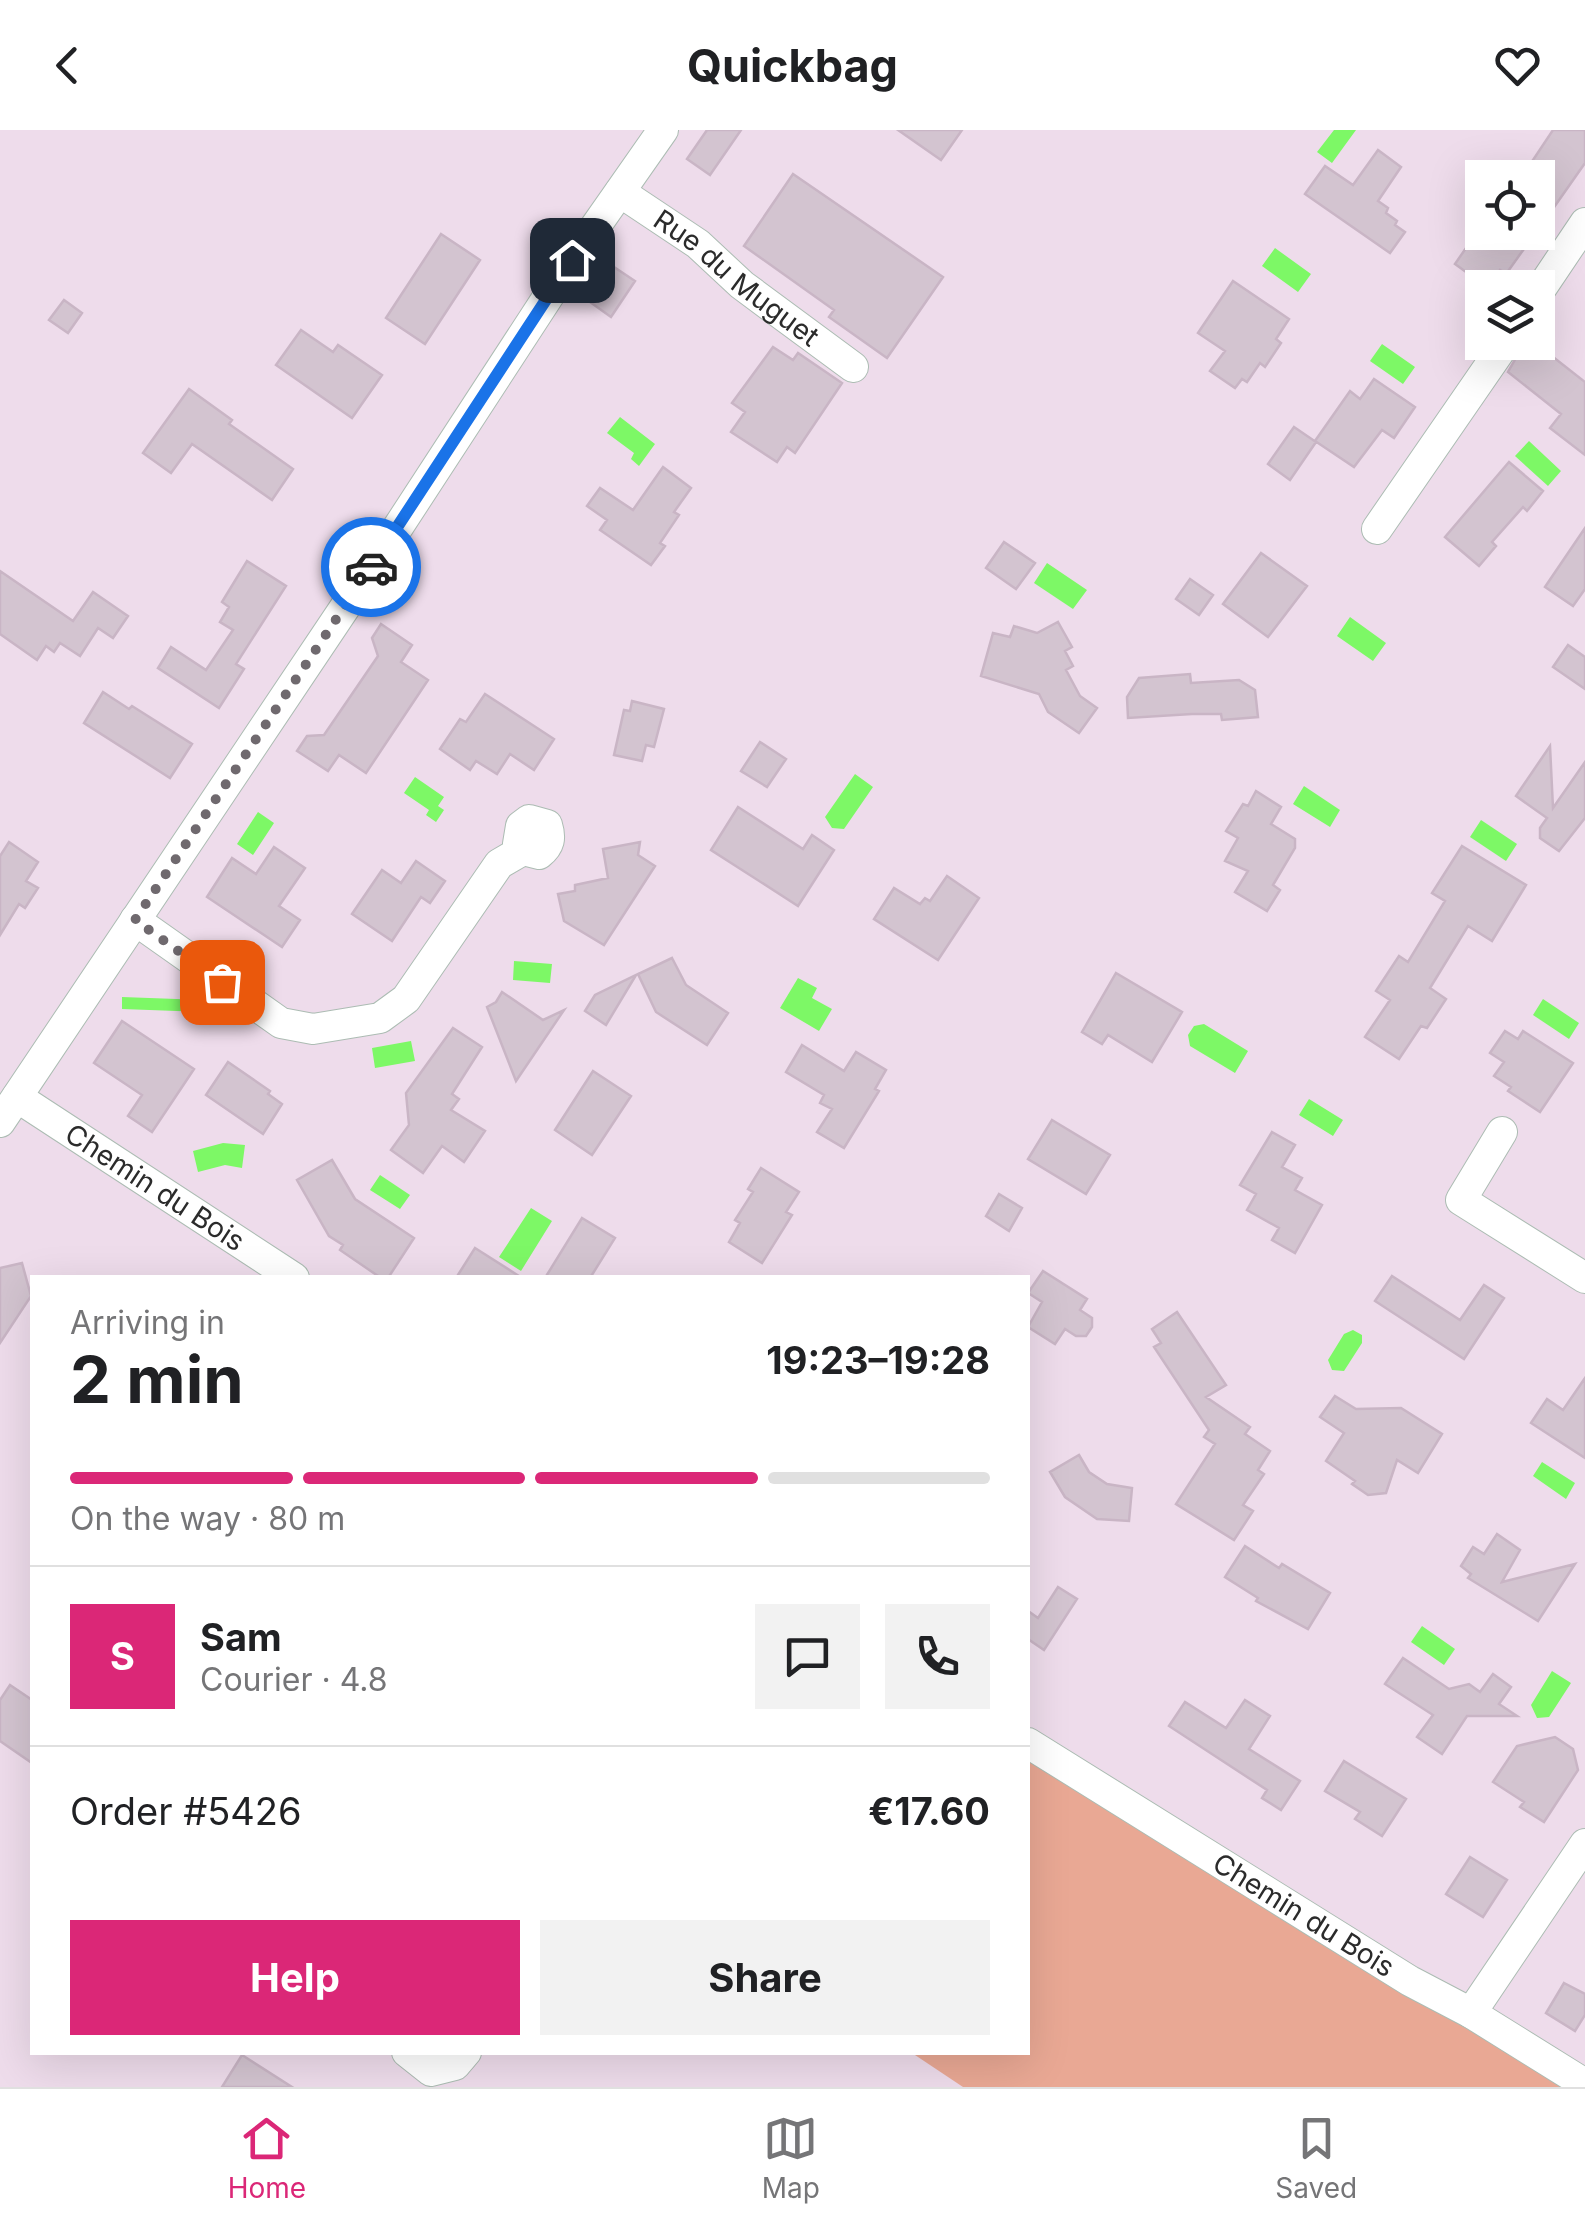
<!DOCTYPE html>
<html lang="en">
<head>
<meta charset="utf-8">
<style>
  :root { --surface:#fff; --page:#f2f2f2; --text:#202124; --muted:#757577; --line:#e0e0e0; --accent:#db2777 }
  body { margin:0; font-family:Inter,sans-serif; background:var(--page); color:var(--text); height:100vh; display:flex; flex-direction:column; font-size:38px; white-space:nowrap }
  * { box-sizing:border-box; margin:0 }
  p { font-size:32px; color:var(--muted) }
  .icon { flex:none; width:55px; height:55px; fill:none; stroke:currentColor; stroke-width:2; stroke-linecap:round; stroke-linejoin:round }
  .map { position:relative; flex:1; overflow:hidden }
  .panel { position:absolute; left:30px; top:1145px; width:1000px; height:780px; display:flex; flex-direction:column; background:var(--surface); border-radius:0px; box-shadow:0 10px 40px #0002 }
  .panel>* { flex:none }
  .fabs { position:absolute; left:1465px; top:30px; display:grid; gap:20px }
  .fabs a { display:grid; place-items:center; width:90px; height:90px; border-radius:0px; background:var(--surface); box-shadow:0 10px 40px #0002; font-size:50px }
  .pin { position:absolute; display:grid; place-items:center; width:85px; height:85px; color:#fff; margin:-42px; border-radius:20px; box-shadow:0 5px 15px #0006 }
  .courier { position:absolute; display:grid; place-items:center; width:100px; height:100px; margin:-50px; border:8px solid #1a73e8; border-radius:50%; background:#fff; color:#222; box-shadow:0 2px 12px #0007 }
  .overview em { font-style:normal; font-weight:700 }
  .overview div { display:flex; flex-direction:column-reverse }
  .overview { display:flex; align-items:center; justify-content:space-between; height:170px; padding:0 40px }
  h1 { font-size:65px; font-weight:700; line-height:75px }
  .bar { display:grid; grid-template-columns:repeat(4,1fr); gap:15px 10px; align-content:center; height:120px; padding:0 40px }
  .bar i { height:12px; border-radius:8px; background:var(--line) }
  .bar .active { background:var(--accent) }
  .bar p { grid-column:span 4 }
  .line { display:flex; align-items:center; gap:25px; padding:0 40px; border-top:2px solid var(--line) }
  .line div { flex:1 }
  .round { display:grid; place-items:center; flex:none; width:105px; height:105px; border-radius:0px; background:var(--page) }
  .cta { display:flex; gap:20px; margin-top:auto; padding:20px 40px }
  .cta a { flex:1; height:115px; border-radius:0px; background:var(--accent); color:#fff; font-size:40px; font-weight:700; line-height:115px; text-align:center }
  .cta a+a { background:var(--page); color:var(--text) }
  header { display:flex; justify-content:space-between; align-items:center; height:130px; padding:0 40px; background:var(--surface); font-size:45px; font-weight:700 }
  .menu { display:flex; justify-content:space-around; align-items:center; height:140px; border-top:2px solid var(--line); background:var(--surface); font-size:28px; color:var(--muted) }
  .menu a { display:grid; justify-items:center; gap:5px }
  .menu .active { color:var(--accent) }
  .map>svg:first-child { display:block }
  .green { fill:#e9a894 }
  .water { fill:#7df866 }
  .building { fill:#d3c4d0; stroke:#c9b5c5; stroke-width:2.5 }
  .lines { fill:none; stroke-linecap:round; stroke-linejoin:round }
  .minor-casing { stroke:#acbcb3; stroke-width:32 }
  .minor { stroke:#fff; stroke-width:30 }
  .done { stroke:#6f696e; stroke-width:10; stroke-dasharray:0 18 }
  .route { stroke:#1a73e8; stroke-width:12 }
  .labels { text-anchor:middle; stroke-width:9; stroke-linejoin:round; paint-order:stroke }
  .street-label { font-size:28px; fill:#2b2b2b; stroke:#fff }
</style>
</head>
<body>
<header><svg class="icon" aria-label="back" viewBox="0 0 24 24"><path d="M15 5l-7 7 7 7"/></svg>Quickbag<svg class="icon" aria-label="heart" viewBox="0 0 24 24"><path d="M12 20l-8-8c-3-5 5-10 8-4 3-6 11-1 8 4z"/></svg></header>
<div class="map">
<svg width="1585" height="1957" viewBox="0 0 1585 1957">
  <rect width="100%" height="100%" fill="#eedceb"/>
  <!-- green -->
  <path class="green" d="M1028,1628L1569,1957H963L912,1923L1028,1922Z"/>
  <!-- water -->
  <path class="water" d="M1334,0H1356L1332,33L1317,22Z
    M1275,118L1311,144L1298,162L1262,136Z
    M1382,214L1415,237L1403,254L1370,231Z
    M620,287L655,314L639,336L631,329L634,323L607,303Z
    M1529,311L1561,341L1548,356L1515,326Z
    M1047,433L1087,460L1073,479L1034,453Z
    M1350,487L1386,513L1373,531L1337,506Z
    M855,644L873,657L844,699L832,698L825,687Z
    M415,647L444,667L438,676L444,680L436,692L426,685L429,680L404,663Z
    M1304,656L1340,680L1330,697L1293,674Z
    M258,682L274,693L253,725L237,714Z
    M1481,690L1517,714L1506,731L1470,707Z
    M514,831L552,834L550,853L513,850Z
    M798,848L817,858L812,868L832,879L819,901L780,878Z
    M122,867L204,870V882L122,879Z
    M1543,869L1579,893L1569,909L1533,885Z
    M1204,894L1248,921L1235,943L1190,916L1188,905L1194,896Z
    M411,911L415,931L375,938L372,918Z
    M1309,969L1343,990L1333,1006L1299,985Z
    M223,1013L245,1015L242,1038L225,1035L198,1042L193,1021Z
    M380,1045L410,1065L400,1079L370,1060Z
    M531,1078L552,1091L521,1141L499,1127Z
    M1353,1200L1362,1205V1213L1344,1241L1332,1240L1328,1230L1344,1204Z
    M1542,1332L1575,1353L1566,1369L1533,1346Z
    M1422,1496L1455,1519L1444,1535L1411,1512Z
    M1552,1541L1571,1553L1549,1587L1537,1588L1531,1575Z"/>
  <!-- building -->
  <path class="building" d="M707,0H741L710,45L687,29Z
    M898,0H962L941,30Z
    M1553,0H1585V33L1538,100V48H1521Z
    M1378,20L1401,37L1378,71L1388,78L1386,83L1397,91L1395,95L1405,102L1390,123L1305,64L1325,36L1353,55Z
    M793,44L943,147L887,228L829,187L834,180L744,116Z
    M1477,102H1536L1506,144L1500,140L1488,158L1455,134Z
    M441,104L480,130L425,214L386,188Z
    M614,137L635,151L611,187L590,172Z
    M1233,151L1289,189L1276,209L1281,213L1265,237L1260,233L1247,252L1242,249L1235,258L1210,241L1225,221L1198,203Z
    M64,170L82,183L68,203L49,190Z
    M301,200L333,222L338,215L382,245L352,288L276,235Z
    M1525,212H1534L1585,252V325L1550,298L1561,284L1508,242Z
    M773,217L793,230L798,223L842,253L795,323L787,317L777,332L731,302L745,282L732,273Z
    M1374,249L1415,277L1394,308L1382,300L1354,337L1315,311L1350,261L1360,269Z
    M189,259L232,290L229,294L293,339L272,370L192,314L171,343L143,323Z
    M1294,297L1316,312L1290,350L1268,334Z
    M1509,332L1543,361L1527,381L1523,377L1492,412L1496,416L1479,436L1445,407Z
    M663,337L691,358L674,382L679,385L660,413L665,416L651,435L600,400L607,390L587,376L600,358L633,380Z
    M1585,398V459L1573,476L1545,457Z
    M1004,412L1035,433L1016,459L986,438Z
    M1261,423L1307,456L1268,507L1223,474Z
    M247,431L286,456L236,534L244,539L219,578L158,538L171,517L206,540L233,500L220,492L229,477L222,472Z
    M0,441L73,491L93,462L128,486L113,508L98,498L80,526L60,513L54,522L46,516L37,530L0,504Z
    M1190,449L1213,465L1199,485L1176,469Z
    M1058,492L1072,517L1065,521L1073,536L1066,540L1080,566L1097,578L1079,603L1048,582L1039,564L981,546L993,503L1010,507L1014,496L1037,503Z
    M381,494L412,515L401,532L428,550L366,643L339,625L328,641L297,621L307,606L324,605L378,526L372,508Z
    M1568,515L1585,527V559L1553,537Z
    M1190,544L1191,553L1239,550L1255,560L1258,587L1222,590L1221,584H1192L1128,588L1127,567L1139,548Z
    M103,562L129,579L132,576L192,614L170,648L84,593Z
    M485,564L554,609L534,640L510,624L497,644L476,631L470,640L440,619L460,589L466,592Z
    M632,571L664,579L654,617L646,615L642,631L614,625L624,580L630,581Z
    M760,612L786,629L767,657L741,641Z
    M1550,616L1553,678L1585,632V688L1559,721L1540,708V698L1547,688L1516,666Z
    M1256,661L1281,677L1271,694L1295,709V718L1273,755L1280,760L1267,781L1235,762L1248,741L1225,731L1238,708L1226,701L1243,674L1248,676Z
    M738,677L803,719L812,705L834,720L798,776L711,720Z
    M9,712L38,732L26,751L38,758L25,778L19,774L0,805V726Z
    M640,712L638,725L655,736L604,815L564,791L558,764L575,761V755L608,748L603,719Z
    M1462,716L1526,755L1492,811L1468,796L1430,858L1446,869L1427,898L1421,896L1399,929L1365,907L1390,870L1376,861L1399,826L1408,832L1445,771L1432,763Z
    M274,717L305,738L279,776L300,790L282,817L207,767L232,728L256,744Z
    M416,731L445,751L430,773L421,767L392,811L352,784L382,740L401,753Z
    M947,746L979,768L938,830L874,789L894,758L920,774L925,768L930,771Z
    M672,828L686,855L728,883L707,915L656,882L638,844Z
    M1116,843L1182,882L1152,932L1108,905L1102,914L1082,902Z
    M636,845L606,895L585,881L595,865Z
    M502,862L543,890L564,880L516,951L487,877L496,872Z
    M122,891L194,939L152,1002L128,986L142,965L94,933Z
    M453,898L482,917L452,964L459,969L451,980L485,1001L464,1032L442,1016L423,1043L391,1020L409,995L406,963Z
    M1505,901L1518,909L1523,901L1573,933L1540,982L1508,961L1511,957L1494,946L1504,932L1490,923Z
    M802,915L844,941L856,922L886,940L875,959L879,961L844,1018L817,1002L832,979L820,973L824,965L786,942Z
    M228,932L270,961L268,964L282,974L263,1004L206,965Z
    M593,941L631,966L592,1025L555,1000Z
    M1052,990L1110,1025L1086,1064L1028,1029Z
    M1272,1002L1295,1015L1282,1037L1302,1048L1295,1060L1322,1075L1295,1123L1272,1110L1279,1098L1247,1080L1256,1064L1240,1055Z
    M332,1030L355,1069L414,1108L388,1148H381L340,1120L343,1115L329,1106L297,1050Z
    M761,1038L799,1062L786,1082L792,1085L762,1133L729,1112L740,1093L735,1090L753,1062L748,1059Z
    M999,1064L1022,1078L1009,1101L986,1086Z
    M582,1088L615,1108L590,1148H545Z
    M475,1118L522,1148H456Z
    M22,1133L31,1166L0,1213V1138Z
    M1043,1141L1087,1169L1080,1180L1092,1188V1197L1086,1206H1076L1065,1199L1055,1214L1028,1197L1042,1172L1028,1163Z
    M1392,1146L1460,1190L1484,1155L1504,1168L1464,1229L1375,1171Z
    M1177,1182L1226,1255L1206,1267L1250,1297L1245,1304L1270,1321L1258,1340L1264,1344L1243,1375L1253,1381L1234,1410L1176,1374L1215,1314L1204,1307L1209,1300L1154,1217L1161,1213L1152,1199Z
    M1585,1248V1328L1531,1293L1547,1269L1563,1280Z
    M1335,1266L1356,1279L1401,1278L1442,1304L1418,1343L1397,1330L1386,1363L1368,1365L1352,1354L1355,1351L1326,1331L1344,1303L1320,1287Z
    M1079,1325L1089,1342L1107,1354L1132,1358L1129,1391L1097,1389L1065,1367L1050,1342Z
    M1497,1404L1520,1420L1502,1452L1575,1434L1538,1491L1468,1448L1471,1444L1461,1436L1473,1417L1484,1424Z
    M1245,1416L1279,1438L1282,1434L1330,1463L1308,1499L1256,1471L1258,1468L1225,1447Z
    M1058,1457L1077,1469L1044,1520L1028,1509V1481L1038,1488Z
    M1403,1528L1449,1559L1469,1554L1480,1562L1493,1544L1511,1557L1499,1574L1517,1586H1467L1442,1624L1417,1607L1433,1585L1385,1554Z
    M10,1555L32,1570V1633L0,1611V1570Z
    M1245,1570L1270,1586L1249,1619L1300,1651L1281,1680L1262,1668L1267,1660L1169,1596L1185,1572L1226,1598Z
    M1555,1607L1573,1619L1578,1640L1544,1692L1520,1677L1524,1672L1493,1652L1517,1616Z
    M1344,1631L1406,1669L1382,1706L1355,1689L1360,1682L1325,1661Z
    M1470,1727L1507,1750L1483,1787L1446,1764Z
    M1564,1853L1585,1864V1885L1575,1901L1546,1883Z
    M242,1925L292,1957H222Z"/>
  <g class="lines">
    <defs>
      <g id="minor">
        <path id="s1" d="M620,62L698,114L742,155L853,237"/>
        <path d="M1538,163L1585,93"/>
        <path d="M1377,399L1506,212"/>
        <path d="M135,790L281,893L313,899L380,888L406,869L499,734L523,720L539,724C550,715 551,708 547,695L529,690L521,696L518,714L523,720"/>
        <path id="s2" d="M17,967L294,1148"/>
        <path d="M0,992L372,437L572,130L663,0"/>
        <path d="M1502,1002L1461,1070L1585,1148"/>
        <path id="s3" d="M1028,1613L1410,1851L1471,1883L1585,1954"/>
        <path d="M1471,1883L1585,1714"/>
        <path d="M407,1922L431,1941L455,1935L466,1922"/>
      </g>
    </defs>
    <!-- minor casing -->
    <use href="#minor" class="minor-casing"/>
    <!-- minor -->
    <use href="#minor" class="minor"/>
  </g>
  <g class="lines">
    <!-- done -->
    <path class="done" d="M222,852L135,790L371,437"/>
    <!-- route -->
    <path class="route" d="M371,437L572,130"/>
  </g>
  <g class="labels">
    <!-- street labels -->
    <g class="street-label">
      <text dy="10" stroke="none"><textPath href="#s1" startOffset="145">Rue du Muguet</textPath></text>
      <text dy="10" stroke="none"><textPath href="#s2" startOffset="165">Chemin du Bois</textPath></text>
      <text dy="10" stroke="none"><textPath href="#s3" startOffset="325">Chemin du Bois</textPath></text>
    </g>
  </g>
</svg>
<div class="fabs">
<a><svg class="icon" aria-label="locate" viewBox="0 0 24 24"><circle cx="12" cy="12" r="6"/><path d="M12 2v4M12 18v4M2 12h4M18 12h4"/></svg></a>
<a><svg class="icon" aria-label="layers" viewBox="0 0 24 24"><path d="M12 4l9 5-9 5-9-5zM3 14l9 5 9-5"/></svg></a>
</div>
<div class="pin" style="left:222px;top:852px;background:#ea580c"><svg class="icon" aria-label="bag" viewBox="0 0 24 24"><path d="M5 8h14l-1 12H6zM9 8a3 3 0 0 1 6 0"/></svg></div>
<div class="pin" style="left:572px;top:130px;background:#1f2937"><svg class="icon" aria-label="home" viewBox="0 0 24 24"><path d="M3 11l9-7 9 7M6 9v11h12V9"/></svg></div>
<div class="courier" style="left:371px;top:437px"><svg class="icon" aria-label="car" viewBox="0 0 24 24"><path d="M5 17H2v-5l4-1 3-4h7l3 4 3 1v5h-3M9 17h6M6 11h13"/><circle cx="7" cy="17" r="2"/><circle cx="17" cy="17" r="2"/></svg></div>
<section class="panel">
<div class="overview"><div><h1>2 min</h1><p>Arriving in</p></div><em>19:23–19:28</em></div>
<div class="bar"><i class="active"></i><i class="active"></i><i class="active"></i><i></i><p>On the way · 80 m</p></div>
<div class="line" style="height:180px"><b class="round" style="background:var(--accent);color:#fff">S</b><div><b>Sam</b><p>Courier · 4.8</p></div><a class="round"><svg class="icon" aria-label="chat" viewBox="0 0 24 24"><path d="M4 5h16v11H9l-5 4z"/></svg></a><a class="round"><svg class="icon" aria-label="phone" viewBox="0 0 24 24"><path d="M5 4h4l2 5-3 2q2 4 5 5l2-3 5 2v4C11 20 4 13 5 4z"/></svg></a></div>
<div class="line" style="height:130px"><div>Order #5426</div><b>€17.60</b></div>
<div class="cta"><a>Help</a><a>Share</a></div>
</section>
</div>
<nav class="menu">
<a class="active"><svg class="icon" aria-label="home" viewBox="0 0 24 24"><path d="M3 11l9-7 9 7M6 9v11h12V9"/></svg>Home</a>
<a><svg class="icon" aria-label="map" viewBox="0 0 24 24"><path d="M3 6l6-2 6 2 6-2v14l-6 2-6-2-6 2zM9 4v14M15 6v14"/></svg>Map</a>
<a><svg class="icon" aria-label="saved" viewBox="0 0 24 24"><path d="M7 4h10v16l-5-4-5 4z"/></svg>Saved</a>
</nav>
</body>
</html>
